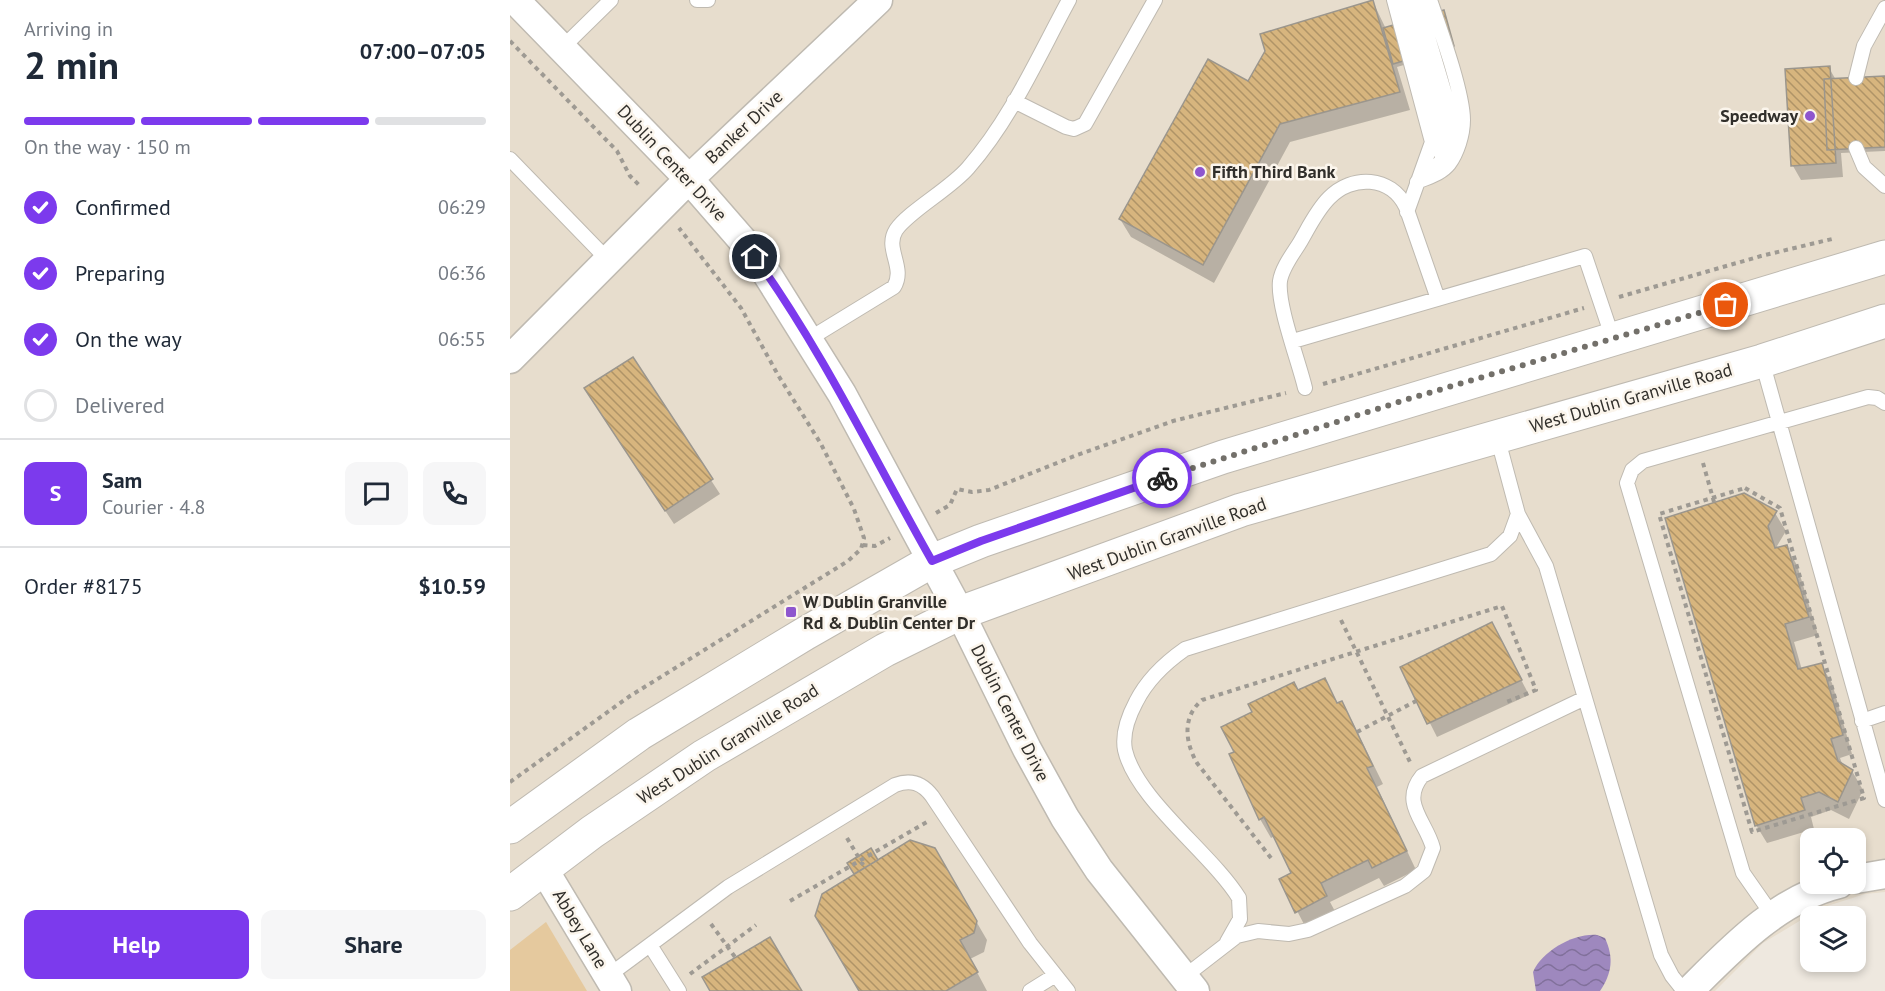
<!DOCTYPE html>
<html lang="en">
<head>
<meta charset="utf-8">
<style>
  :root { --surface:#fff; --page:#f6f6f7; --text:#1f2937; --muted:#747a83; --line:#e0e1e3; --accent:#7c3aed }
  body { margin:0; font-family:"PT Sans",sans-serif; background:var(--page); color:var(--text); height:100vh; display:flex; flex-direction:column; font-size:22px; white-space:nowrap }
  * { box-sizing:border-box; margin:0 }
  p { font-size:20px; color:var(--muted) }
  .icon { flex:none; width:33px; height:33px; fill:none; stroke:currentColor; stroke-width:2; stroke-linecap:round; stroke-linejoin:round }
  .map { position:relative; flex:1; overflow:hidden }
  .sheet { display:flex; flex-direction:column; background:var(--surface); width:510px }
  .sheet>* { flex:none }
  .fabs { position:absolute; left:1290px; top:828px; display:grid; gap:12px }
  .fabs a { display:grid; place-items:center; width:66px; height:66px; border-radius:12px; background:var(--surface); box-shadow:0 3px 9px #0003; font-size:30px }
  .pin { position:absolute; display:grid; place-items:center; width:51px; height:51px; color:#fff; margin:-26px; border:3px solid #fff; border-radius:50%; box-shadow:0 2px 6px #0007 }
  .courier { position:absolute; display:grid; place-items:center; width:60px; height:60px; margin:-30px; border:4px solid #7c3aed; border-radius:50%; background:#fff; color:#222; box-shadow:0 2px 8px #0007 }
  .overview em { font-style:normal; font-weight:800 }
  .overview div { display:flex; flex-direction:column-reverse }
  .overview { display:flex; align-items:center; justify-content:space-between; height:102px; padding:0 24px }
  h1 { font-size:39px; font-weight:800; line-height:45px }
  .bar { display:grid; grid-template-columns:repeat(4,1fr); gap:9px 6px; align-content:center; height:72px; padding:0 24px }
  .bar i { height:8px; border-radius:4px; background:var(--line) }
  .bar .selected { background:var(--accent) }
  .bar p { grid-column:span 4 }
  .line { display:flex; align-items:center; gap:15px; padding:0 24px; border-top:2px solid var(--line) }
  .line div { flex:1 }
  .round { display:grid; place-items:center; flex:none; width:63px; height:63px; border-radius:12px; background:var(--page) }
  ol { padding:0 24px; list-style:none }
  li { display:flex; align-items:center; gap:18px; height:66px }
  li p { margin-inline-start:auto }
  li .icon { padding:6px; border-radius:50%; background:var(--accent); color:#fff; stroke-width:4 }
  li:last-child { color:var(--muted) }
  li i { width:33px; height:33px; border:3px solid var(--line); border-radius:50% }
  .button { display:flex; gap:12px; margin-top:auto; padding:12px 24px }
  .button a { flex:1; height:69px; border-radius:12px; background:var(--accent); color:#fff; font-size:24px; font-weight:800; line-height:69px; text-align:center }
  .button a+a { background:var(--page); color:var(--text) }
  main { display:flex; flex:1; min-height:0 }
  .map>svg:first-child { display:block }
  .built { fill:#e7ddcd; fill-rule:evenodd }
  .green { fill:#e5c99e }
  .water { fill:url(#water-waves) }
  .shadow { fill:#0003 }
  .building { fill:url(#building-back-hatch); stroke:#9b968d; stroke-width:1.5 }
  .lines { fill:none; stroke-linecap:round; stroke-linejoin:round }
  .lane-casing { stroke:#bfbab1; stroke-width:16 }
  .street-casing { stroke:#bfbab1; stroke-width:31 }
  .primary-casing { stroke:#bfbab1; stroke-width:35 }
  .path { stroke:#9e9a93; stroke-width:4; stroke-dasharray:4.5 4.5; stroke-linecap:butt }
  .lane { stroke:#fff; stroke-width:14 }
  .street { stroke:#fff; stroke-width:28 }
  .primary { stroke:#fff; stroke-width:33 }
  .done { stroke:#73706a; stroke-width:6; stroke-dasharray:0 10.8 }
  .route { stroke:#7c3aed; stroke-width:8 }
  .poi-dot { fill:#8e56ce; stroke:#fbf5ec; stroke-width:2 }
  .labels { text-anchor:middle; stroke-width:5; stroke-linejoin:round; paint-order:stroke }
  .poi-label { font-size:18px; font-weight:bold; fill:#312f2b; stroke:#fbf5ec; text-anchor:start }
  .street-label { font-size:18px; fill:#312f2b; stroke:#fbf5ec }
</style>
</head>
<body>
<main>
<section class="sheet">
<div class="overview"><div><h1>2 min</h1><p>Arriving in</p></div><em>07:00–07:05</em></div>
<div class="bar"><i class="selected"></i><i class="selected"></i><i class="selected"></i><i></i><p>On the way · 150 m</p></div>
<ol>
<li><svg class="icon" aria-label="check" viewBox="0 0 24 24"><path d="M5 12l5 5 9-10"/></svg>Confirmed<p>06:29</p></li>
<li><svg class="icon" aria-label="check" viewBox="0 0 24 24"><path d="M5 12l5 5 9-10"/></svg>Preparing<p>06:36</p></li>
<li><svg class="icon" aria-label="check" viewBox="0 0 24 24"><path d="M5 12l5 5 9-10"/></svg>On the way<p>06:55</p></li>
<li><i></i>Delivered</li>
</ol>
<div class="line" style="height:108px"><b class="round" style="background:var(--accent);color:#fff">S</b><div><b>Sam</b><p>Courier · 4.8</p></div><a class="round"><svg class="icon" aria-label="chat" viewBox="0 0 24 24"><path d="M4 5h16v11H9l-5 4z"/></svg></a><a class="round"><svg class="icon" aria-label="phone" viewBox="0 0 24 24"><path d="M5 4h4l2 5-3 2q2 4 5 5l2-3 5 2v4C11 20 4 13 5 4z"/></svg></a></div>
<div class="line" style="height:78px"><div>Order #8175</div><b>$10.59</b></div>
<div class="button"><a>Help</a><a>Share</a></div>
</section>
<div class="map">
<svg width="1375" height="991" viewBox="0 0 1375 991">
  <defs>
    <pattern id="water-waves" width="16" height="10" patternUnits="userSpaceOnUse" patternTransform="scale(1.5)"><rect width="16" height="10" fill="#9e88be"/><path d="M0 5q4-4 8 0t8 0" fill="none" stroke="#81709b"/></pattern>
    <pattern id="building-back-hatch" width="6" height="6" patternUnits="userSpaceOnUse" patternTransform="scale(1.5)"><rect width="6" height="6" fill="#d7b57e"/><path d="M-1 5l2 2M0 0l6 6M5-1l2 2" fill="none" stroke="#af9467"/></pattern>
  </defs>
  <rect width="100%" height="100%" fill="#eee8df"/>
  <!-- built -->
  <path class="built" d="M0,0H1375V892L1355,894L1311,908L1253,943L1205,991H0ZM1300,838H1346V884H1300Z"/>
  <!-- green -->
  <path class="green" d="M36,922L77,991H0V950Z"/>
  <!-- water -->
  <path class="water" d="M1087,935L1095,938C1104,958 1102,973 1090,991H1026L1023,972C1032,951 1064,933 1087,935Z"/>
  <!-- shadow -->
  <path class="shadow" d="M863,2L876,29L935,16L945,50L887,67L900,110L780,142L704,283L621,237L610,219L738,83Z
    M1319,68L1326,80L1375,77V151L1331,153L1333,177L1291,180L1283,166Z
    M122,359L210,494L164,524L84,403Z
    M1265,513L1276,531L1267,546L1269,549L1276,547L1287,565L1308,635L1284,642L1292,670L1311,665L1322,683L1342,754L1330,758L1333,766L1342,771L1353,790L1339,819L1321,810L1301,817L1304,829L1257,843L1246,825L1156,519Z
    M989,637L1019,695L927,737L892,668Z
    M815,680L828,704L831,702L842,721L873,784L867,787L906,870L874,886L869,878L820,902L827,915L797,930L771,880L783,874L765,836L761,838L750,819L721,755L788,692Z
    M424,849L477,940L474,952L460,959L477,991H350L346,875L339,863L368,862Z"/>
  <!-- building -->
  <path class="building" d="M863,0L890,92L770,124L693,265L609,219L698,59L738,81L755,51L750,34Z
    M934,10L944,46L883,64L873,28Z
    M1320,66L1326,163L1281,166L1275,69Z
    M1375,76V147L1317,150L1314,79Z
    M123,357L203,479L155,511L74,388Z
    M1234,493L1267,511L1258,526L1265,548L1277,545L1299,617L1275,624L1288,669L1312,663L1333,735L1321,739L1328,761L1343,770L1328,802L1309,792L1291,798L1295,810L1245,826L1155,518Z
    M982,622L1012,680L917,724L890,667Z
    M815,678L827,703L832,701L863,766L857,768L897,851L862,868L858,860L811,883L817,896L785,913L769,879L781,873L754,817L749,820L719,754L724,752L711,727L742,712L738,704L784,682L788,690Z
    M400,840L425,848L467,921L464,933L450,940L468,972L436,991H349L305,916L312,894Z
    M361,848L368,860L344,874L337,863Z
    M260,937L292,991H200L192,977Z"/>
  <g class="lines">
    <defs>
      <path id="lane" d="M187,0H198
        M884,0L922,142L897,212
        M896,0L929,122L930,138L927,150
        M907,0L940,111L939,137L931,161L925,168
        M52,48L101,0
        M1346,78L1354,46L1375,8
        M504,101L556,127L564,129L575,124L645,0
        M1346,148L1354,167L1375,186
        M0,159L98,260
        M907,182C918,177 931,174 939,164C947,153 953,135 953,120C953,92 930,29 920,0
        M299,339L384,287C396,267 374,249 386,230C399,211 440,189 458,168C501,119 528,57 559,0
        M783,341L1075,256L1103,339
        M1252,361L1375,800
        M795,388C789,362 767,305 770,281C772,268 782,255 789,244C798,229 806,211 819,198C842,174 881,176 896,207L928,299
        M987,436L1008,514L1036,566L1151,955L1162,976L1174,991
        M1352,721L1375,713
        M1263,916L1233,873L1117,483L1122,470L1133,461L1358,397L1367,398L1375,403
        M717,942L730,919L729,898C702,854 626,799 615,750C612,734 618,717 626,702C637,680 655,663 675,649L981,554L1000,536L1008,514
        M140,945L169,991
        M98,976L218,887L385,785C401,779 412,783 422,796L520,943L558,991
        M674,977L727,936L748,931L779,934L798,930L895,886L914,871L923,848C916,821 890,803 912,776L1075,698
        M520,991L544,976"/>
      <path id="street" d="M5,0L179,179L233,241L257,274L332,394L450,613L517,749L555,818L589,870L685,991
        M0,359L179,179L368,0
        M33,868L107,991
        M1346,879L1375,874
        M1179,991C1222,948 1268,899 1329,884"/>
      <path id="primary" d="M0,827L129,734L296,633L422,561L471,541L713,457L1375,257
        M0,894L82,832L194,756L375,650L450,613L731,510L1252,361L1375,321"/>
    </defs>
    <!-- lane casing -->
    <use href="#lane" class="lane-casing"/>
    <!-- street casing -->
    <use href="#street" class="street-casing"/>
    <!-- primary casing -->
    <use href="#primary" class="primary-casing"/>
    <!-- path -->
    <path class="path" d="M0,41L107,151L120,176L131,187
      M1109,297L1251,256L1322,239
      M813,384L1074,308
      M1193,463L1204,502
      M1235,488L1270,508L1354,798L1242,832L1149,514Z
      M426,513L440,505L447,489L462,492L479,490L567,455L663,421L776,393
      M353,545L365,546L380,538
      M831,620L900,762
      M847,732L906,701
      M0,782L120,696L338,561L351,549L354,538L344,509L311,444L268,375L231,308L169,228
      M337,838L355,868
      M761,858L687,763C675,742 672,717 692,700L992,606L1026,690L994,703
      M280,901L417,822
      M201,924L225,957
      M180,974L246,925"/>
    <!-- lane -->
    <use href="#lane" class="lane"/>
    <!-- street -->
    <use href="#street" class="street"/>
    <!-- primary -->
    <use href="#primary" class="primary"/>
  </g>
  <g class="lines">
    <!-- done -->
    <path class="done" d="M652,478L895,400L1216,305"/>
    <!-- route -->
    <path class="route" d="M245,257C314,353 364,459 422,561L471,541L652,478"/>
  </g>
  <!-- markers -->
  <g class="poi-dot">
    <circle cx="1300" cy="116" r="6"/>
    <circle cx="690" cy="172" r="6"/>
    <rect x="275" y="606" width="12" height="12" rx="3"/>
  </g>
  <g class="labels">
    <!-- poi labels -->
    <g class="poi-label">
      <text x="1288" y="122" text-anchor="end">Speedway</text>
      <text x="702" y="178">Fifth Third Bank</text>
      <text x="293" y="608">W Dublin Granville<tspan x="293" dy="21">Rd &amp; Dublin Center Dr</tspan></text>
    </g>
    <!-- street labels -->
    <g class="street-label">
      <text transform="translate(234 127) rotate(-43)" y="6">Banker Drive</text>
      <text transform="translate(162 163) rotate(47)" y="6">Dublin Center Drive</text>
      <text transform="translate(1121 398) rotate(-16)" y="6">West Dublin Granville Road</text>
      <text transform="translate(657 539) rotate(-20)" y="6">West Dublin Granville Road</text>
      <text transform="translate(500 713) rotate(63)" y="6">Dublin Center Drive</text>
      <text transform="translate(218 744) rotate(-32)" y="6">West Dublin Granville Road</text>
      <text transform="translate(70 929) rotate(59)" y="6">Abbey Lane</text>
    </g>
  </g>
</svg>
<div class="fabs">
<a><svg class="icon" aria-label="locate" viewBox="0 0 24 24"><circle cx="12" cy="12" r="6"/><path d="M12 2v4M12 18v4M2 12h4M18 12h4"/></svg></a>
<a><svg class="icon" aria-label="layers" viewBox="0 0 24 24"><path d="M12 4l9 5-9 5-9-5zM3 14l9 5 9-5"/></svg></a>
</div>
<div class="pin" style="left:1216px;top:305px;background:#ea580c"><svg class="icon" aria-label="bag" viewBox="0 0 24 24"><path d="M5 8h14l-1 12H6zM9 8a3 3 0 0 1 6 0"/></svg></div>
<div class="pin" style="left:245px;top:257px;background:#1f2937"><svg class="icon" aria-label="home" viewBox="0 0 24 24"><path d="M3 11l9-7 9 7M6 9v11h12V9"/></svg></div>
<div class="courier" style="left:652px;top:478px"><svg class="icon" aria-label="bike" viewBox="0 0 24 24"><circle cx="6" cy="16" r="4"/><circle cx="18" cy="16" r="4"/><path d="M6 16l4-8h5l3 8M10 8l3 8H6M13 5h3"/></svg></div>
</div>
</main>
</body>
</html>
